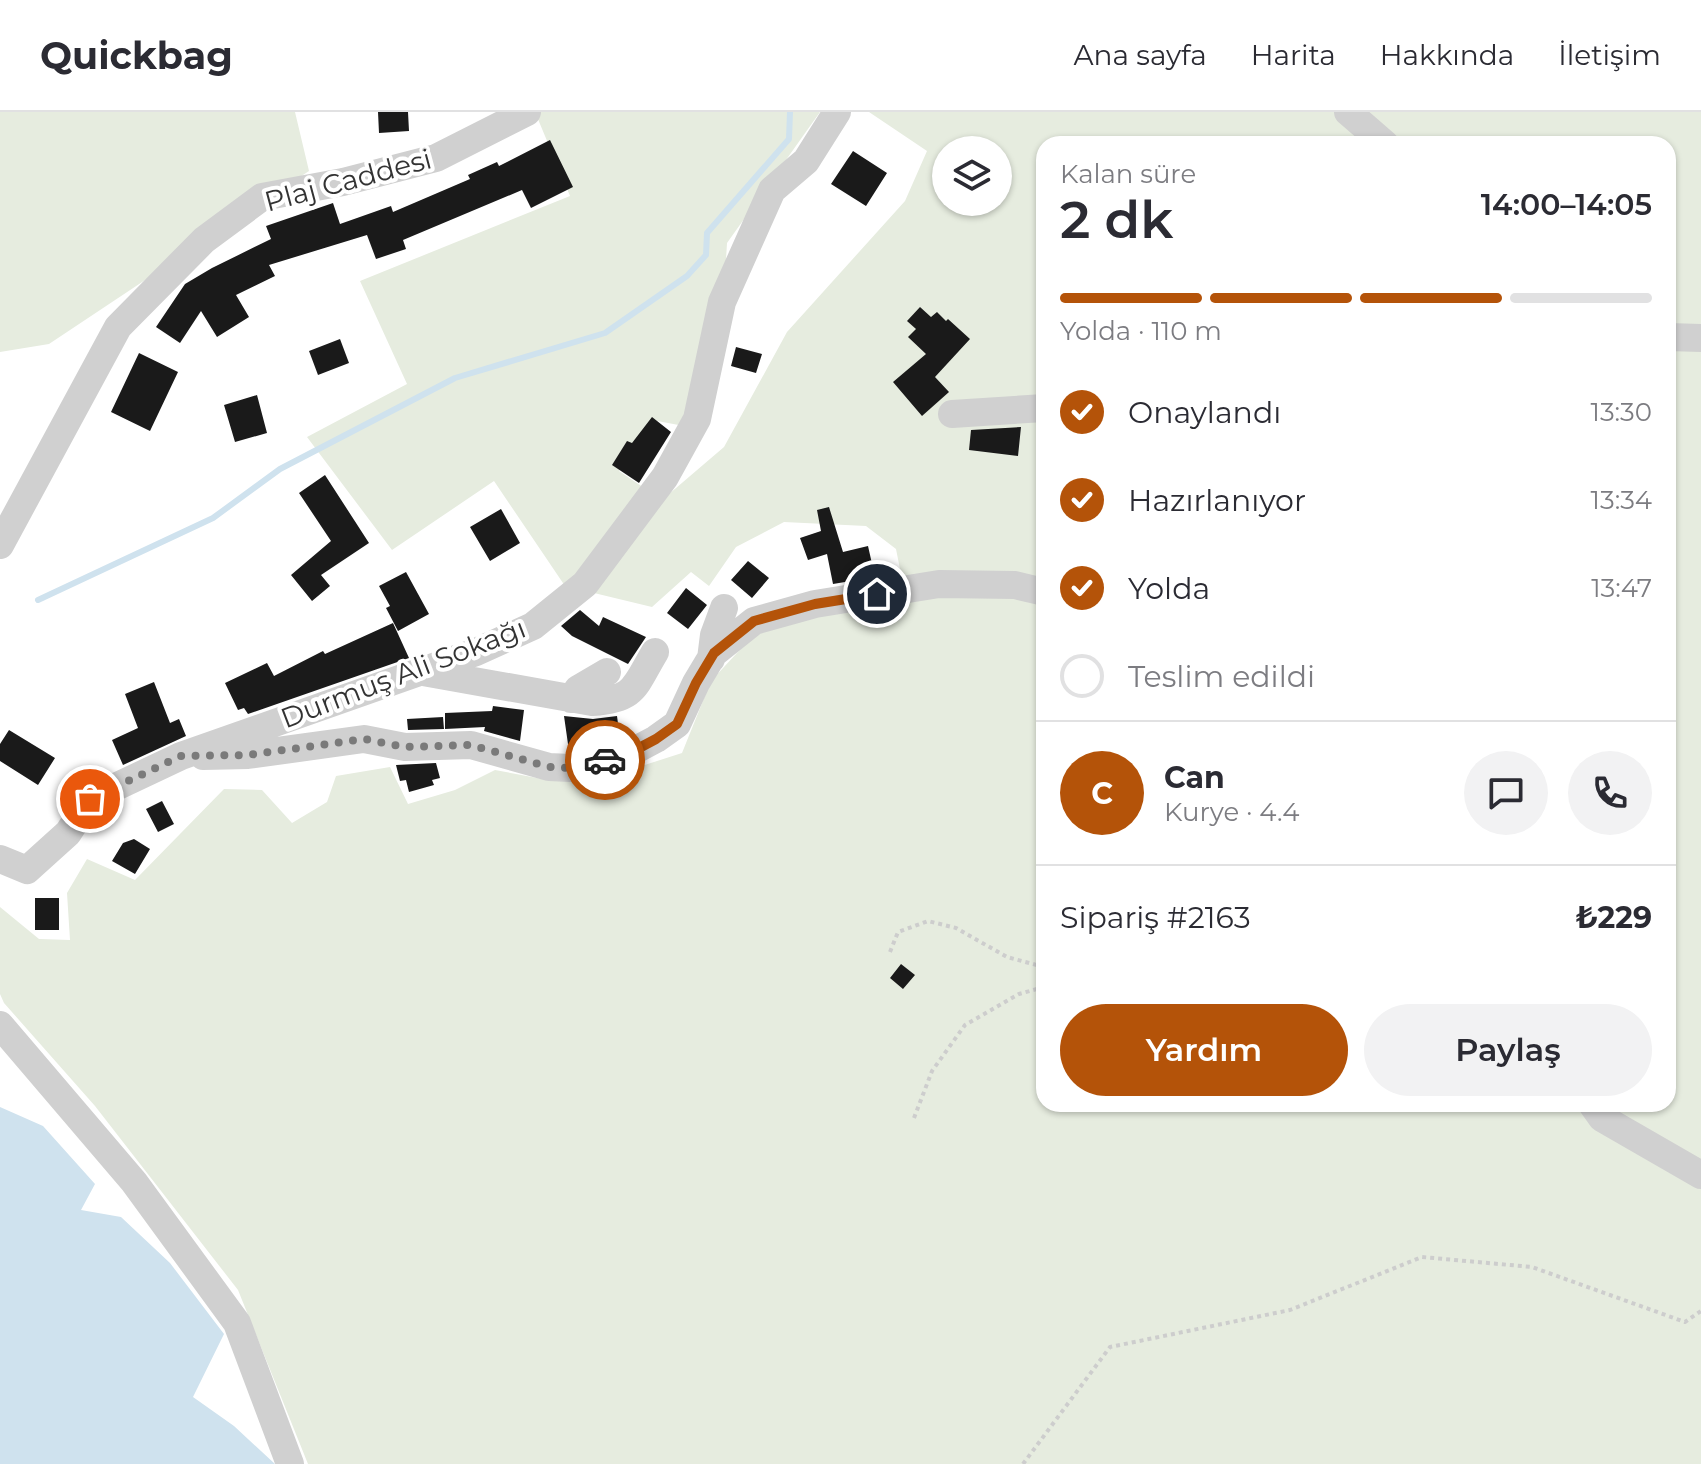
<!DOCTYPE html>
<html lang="tr">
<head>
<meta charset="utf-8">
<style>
  :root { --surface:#fff; --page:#f2f2f3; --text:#2b2b33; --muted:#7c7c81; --line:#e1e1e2; --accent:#b45309 }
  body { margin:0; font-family:Montserrat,sans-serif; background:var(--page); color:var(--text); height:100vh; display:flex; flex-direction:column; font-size:30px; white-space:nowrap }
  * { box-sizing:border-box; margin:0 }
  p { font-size:26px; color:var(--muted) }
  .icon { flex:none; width:44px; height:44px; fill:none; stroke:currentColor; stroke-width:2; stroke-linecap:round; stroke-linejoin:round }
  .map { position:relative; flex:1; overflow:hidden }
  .details { position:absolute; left:1036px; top:24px; width:640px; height:976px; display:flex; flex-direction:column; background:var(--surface); border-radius:24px; box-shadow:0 2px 6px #0004 }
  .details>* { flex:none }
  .tools { position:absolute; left:932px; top:24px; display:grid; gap:16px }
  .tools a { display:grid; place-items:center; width:80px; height:80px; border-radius:50%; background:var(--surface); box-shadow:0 2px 6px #0004; font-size:40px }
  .pin { position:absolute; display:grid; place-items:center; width:68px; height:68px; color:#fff; margin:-34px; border:4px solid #fff; border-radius:50%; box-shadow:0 2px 8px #0007 }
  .courier { position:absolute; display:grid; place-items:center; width:80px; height:80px; margin:-40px; border:6px solid #b45309; border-radius:50%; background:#fff; color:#222; box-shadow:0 2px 10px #0007 }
  .head em { font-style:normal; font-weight:600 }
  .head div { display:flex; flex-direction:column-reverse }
  .head { display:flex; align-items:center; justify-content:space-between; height:136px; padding:0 24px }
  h1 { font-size:52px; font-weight:600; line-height:60px }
  .bar { display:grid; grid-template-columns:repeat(4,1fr); gap:12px 8px; align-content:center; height:96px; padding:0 24px }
  .bar i { height:10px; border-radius:6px; background:var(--line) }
  .bar .current { background:var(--accent) }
  .bar p { grid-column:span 4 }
  .line { display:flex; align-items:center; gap:20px; padding:0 24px; border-top:2px solid var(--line) }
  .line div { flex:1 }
  .round { display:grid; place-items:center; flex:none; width:84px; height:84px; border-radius:42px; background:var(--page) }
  ol { padding:0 24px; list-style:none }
  li { display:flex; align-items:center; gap:24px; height:88px }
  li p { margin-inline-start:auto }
  li .icon { padding:8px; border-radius:50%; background:var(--accent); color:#fff; stroke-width:4 }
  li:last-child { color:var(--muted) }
  li i { width:44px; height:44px; border:4px solid var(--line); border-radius:50% }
  .primary-button { display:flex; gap:16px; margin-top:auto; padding:16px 24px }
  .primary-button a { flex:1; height:92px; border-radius:48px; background:var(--accent); color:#fff; font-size:32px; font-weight:600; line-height:92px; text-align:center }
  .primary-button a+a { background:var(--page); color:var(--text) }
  header { display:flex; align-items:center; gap:48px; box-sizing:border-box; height:112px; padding:0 40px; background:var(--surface); border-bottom:2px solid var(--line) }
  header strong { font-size:38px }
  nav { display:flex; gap:44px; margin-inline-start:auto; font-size:28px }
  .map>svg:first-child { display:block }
  .green { fill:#e6ecdf; fill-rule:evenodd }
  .water { fill:#cfe2ee }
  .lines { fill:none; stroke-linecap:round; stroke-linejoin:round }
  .stream { stroke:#cfe2ee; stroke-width:6 }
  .building { fill:#1a1a1a }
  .path { stroke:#cdcdcd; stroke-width:4; stroke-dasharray:4 4; stroke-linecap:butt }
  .minor { stroke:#d0d0d0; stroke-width:28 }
  .done { stroke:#7a7a7a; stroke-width:8; stroke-dasharray:0 14.4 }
  .route { stroke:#b45309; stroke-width:10 }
  .labels { text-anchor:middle; stroke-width:8; stroke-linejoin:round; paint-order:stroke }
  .street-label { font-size:28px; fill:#333; stroke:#fff }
</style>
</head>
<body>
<header>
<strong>Quickbag</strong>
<nav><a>Ana sayfa</a><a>Harita</a><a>Hakkında</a><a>İletişim</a></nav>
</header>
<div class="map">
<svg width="1701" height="1352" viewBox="0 0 1701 1352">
  <rect width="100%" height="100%" fill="#fff"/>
  <!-- green -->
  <path class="green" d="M0,0H295L309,59L49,232L0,240Z
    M535,0H820L727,131L724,181L684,314L652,308L619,359L662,388L724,335L787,220L905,89L927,39L869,0H1701V1352H308L238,1178L95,994L4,891L0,882V795L39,827L70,828L67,781L87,747L135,768L224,677L262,678L292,711L327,690L336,664L390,655L408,692L455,678L495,658L553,669L601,667L682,641L711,569L749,528L784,507L906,487L896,437L866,414L784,410L736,435L709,474L691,460L652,495L565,474L494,369L392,438L307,325L407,272L360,169L570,84ZM1044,32H1668V992H1044ZM946,38H998V90H946Z"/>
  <!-- water -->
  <path class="water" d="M0,995L43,1014L95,1072L81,1098L121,1105L170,1151L224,1222L193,1285L234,1314L275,1352H0Z"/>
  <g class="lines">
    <!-- stream -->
    <path class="stream" d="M38,488L213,406L280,357L455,266L605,221L687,164L706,143L707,121L789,27L790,0"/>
  </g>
  <!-- building -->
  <path class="building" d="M378,0H408L409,19L379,21Z
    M550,28L573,75L531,96L522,78L403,128L406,137L376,147L367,123L269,153L275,164L236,183L249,205L217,225L201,199L180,231L156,215L185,172L212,156L271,127L266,114L333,91L340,112L391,94L393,100L470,67L468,63L497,50L499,54Z
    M853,39L887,61L866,94L831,72Z
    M920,195L931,205L937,200L946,209L948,207L970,227L935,265L949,280L922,304L893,270L926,242L908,225L916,217L907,209Z
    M340,227L349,251L318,263L309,239Z
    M736,235L762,242L756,261L731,254Z
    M139,241L178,260L150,319L111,300Z
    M257,283L267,321L235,330L224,293Z
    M652,305L671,320L639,371L612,353L627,329L632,331Z
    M1021,315L1018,344L969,338L971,318Z
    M325,363L369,431L321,463L330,474L312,489L291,463L331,429L299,381Z
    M829,395L843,440L868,434L875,465L833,472L827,442L808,448L800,426L821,419L817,398Z
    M501,397L520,431L490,449L470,415Z
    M748,449L769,466L752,486L731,468Z
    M406,460L429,502L398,519L386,496L390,494L379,474Z
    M686,476L707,493L688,517L667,501Z
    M580,498L599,514L603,505L646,525L628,552L572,524L561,514Z
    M393,511L409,546L248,602L244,596L238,598L225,571L267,551L274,564L323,539L325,542Z
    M154,570L170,611L179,607L186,624L123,653L112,628L138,616L125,582Z
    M493,594L524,598L520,629L484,619L485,615L445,617V601L492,599Z
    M564,604L593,607L617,604L620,627L569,639Z
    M443,605L444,617L408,618L407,607Z
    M9,618L55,646L38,673L0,649V632Z
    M436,651L440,666L432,668L434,673L409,680L406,668L400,669L396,653Z
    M162,689L174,712L158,720L146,697Z
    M134,727L150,737L135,762L112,749L123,731Z
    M35,786H59V818H35Z
    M901,852L915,863L903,877L890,866Z"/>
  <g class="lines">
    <!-- path -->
    <path class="path" d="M890,840L898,820L928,809L956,816L1007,845L1044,855
      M914,1006L932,959L965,913L1019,882L1044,875
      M1023,1352L1110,1235L1290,1198L1422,1145L1532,1155L1685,1210L1701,1199"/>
    <!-- minor -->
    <path class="minor" d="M1348,0L1385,32
      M1668,225L1701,226
      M952,302L1044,296
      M0,433L118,215L204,128L262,85L343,70L436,46L527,0
      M711,547L714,523L724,496
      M423,560L592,590C636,587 634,575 655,540
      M571,587L578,577L607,560
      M203,644L248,643L364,627L405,635L471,633L549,655L570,656L624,644L656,627L677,612L696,571L714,541L754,509L815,492L939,472L1015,473L1044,480
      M0,747L27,758L68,721L90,687L181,644L476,540L533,514L585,472L665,365L697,307L722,190L772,78L806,49L837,0
      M0,913L134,1070L237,1211L290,1352
      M1592,992L1602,1006L1701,1063"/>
  </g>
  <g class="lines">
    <!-- done -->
    <path class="done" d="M90,687L181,644L248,643L364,627L405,635L471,633L549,655L570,656L605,648"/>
    <!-- route -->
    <path class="route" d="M605,648L624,644L656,627L677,612L696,571L714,541L754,509L815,492L877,482"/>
  </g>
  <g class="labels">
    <!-- street labels -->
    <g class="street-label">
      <text transform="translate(348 68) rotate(-15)" y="10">Plaj Caddesi</text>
      <text transform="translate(403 561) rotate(-21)" y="10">Durmuş Ali Sokağı</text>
    </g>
  </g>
</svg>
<div class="tools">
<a><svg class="icon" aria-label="layers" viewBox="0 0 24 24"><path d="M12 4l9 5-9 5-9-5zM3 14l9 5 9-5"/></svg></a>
</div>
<div class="pin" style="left:90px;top:687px;background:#ea580c"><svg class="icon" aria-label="bag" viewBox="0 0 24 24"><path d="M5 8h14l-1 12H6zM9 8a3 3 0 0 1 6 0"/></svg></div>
<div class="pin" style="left:877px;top:482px;background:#1f2937"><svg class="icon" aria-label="home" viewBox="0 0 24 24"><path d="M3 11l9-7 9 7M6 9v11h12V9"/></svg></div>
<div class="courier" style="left:605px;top:648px"><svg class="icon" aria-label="car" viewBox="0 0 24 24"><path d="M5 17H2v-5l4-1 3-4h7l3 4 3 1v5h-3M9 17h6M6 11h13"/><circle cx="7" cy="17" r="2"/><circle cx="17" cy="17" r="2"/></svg></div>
<section class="details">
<div class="head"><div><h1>2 dk</h1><p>Kalan süre</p></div><em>14:00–14:05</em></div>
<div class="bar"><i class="current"></i><i class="current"></i><i class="current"></i><i></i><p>Yolda · 110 m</p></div>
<ol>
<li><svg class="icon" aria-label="check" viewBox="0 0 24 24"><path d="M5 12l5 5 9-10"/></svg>Onaylandı<p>13:30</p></li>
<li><svg class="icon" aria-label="check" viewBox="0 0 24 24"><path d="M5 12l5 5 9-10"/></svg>Hazırlanıyor<p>13:34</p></li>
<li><svg class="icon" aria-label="check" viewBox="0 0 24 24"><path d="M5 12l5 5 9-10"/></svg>Yolda<p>13:47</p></li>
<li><i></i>Teslim edildi</li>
</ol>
<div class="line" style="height:144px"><b class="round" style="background:var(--accent);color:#fff">C</b><div><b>Can</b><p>Kurye · 4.4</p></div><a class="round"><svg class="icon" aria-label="chat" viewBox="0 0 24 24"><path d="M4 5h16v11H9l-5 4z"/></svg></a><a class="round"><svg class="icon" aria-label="phone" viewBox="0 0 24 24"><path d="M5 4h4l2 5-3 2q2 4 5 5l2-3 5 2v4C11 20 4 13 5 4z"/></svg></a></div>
<div class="line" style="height:104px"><div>Sipariş #2163</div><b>₺229</b></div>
<div class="primary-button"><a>Yardım</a><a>Paylaş</a></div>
</section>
</div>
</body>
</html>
